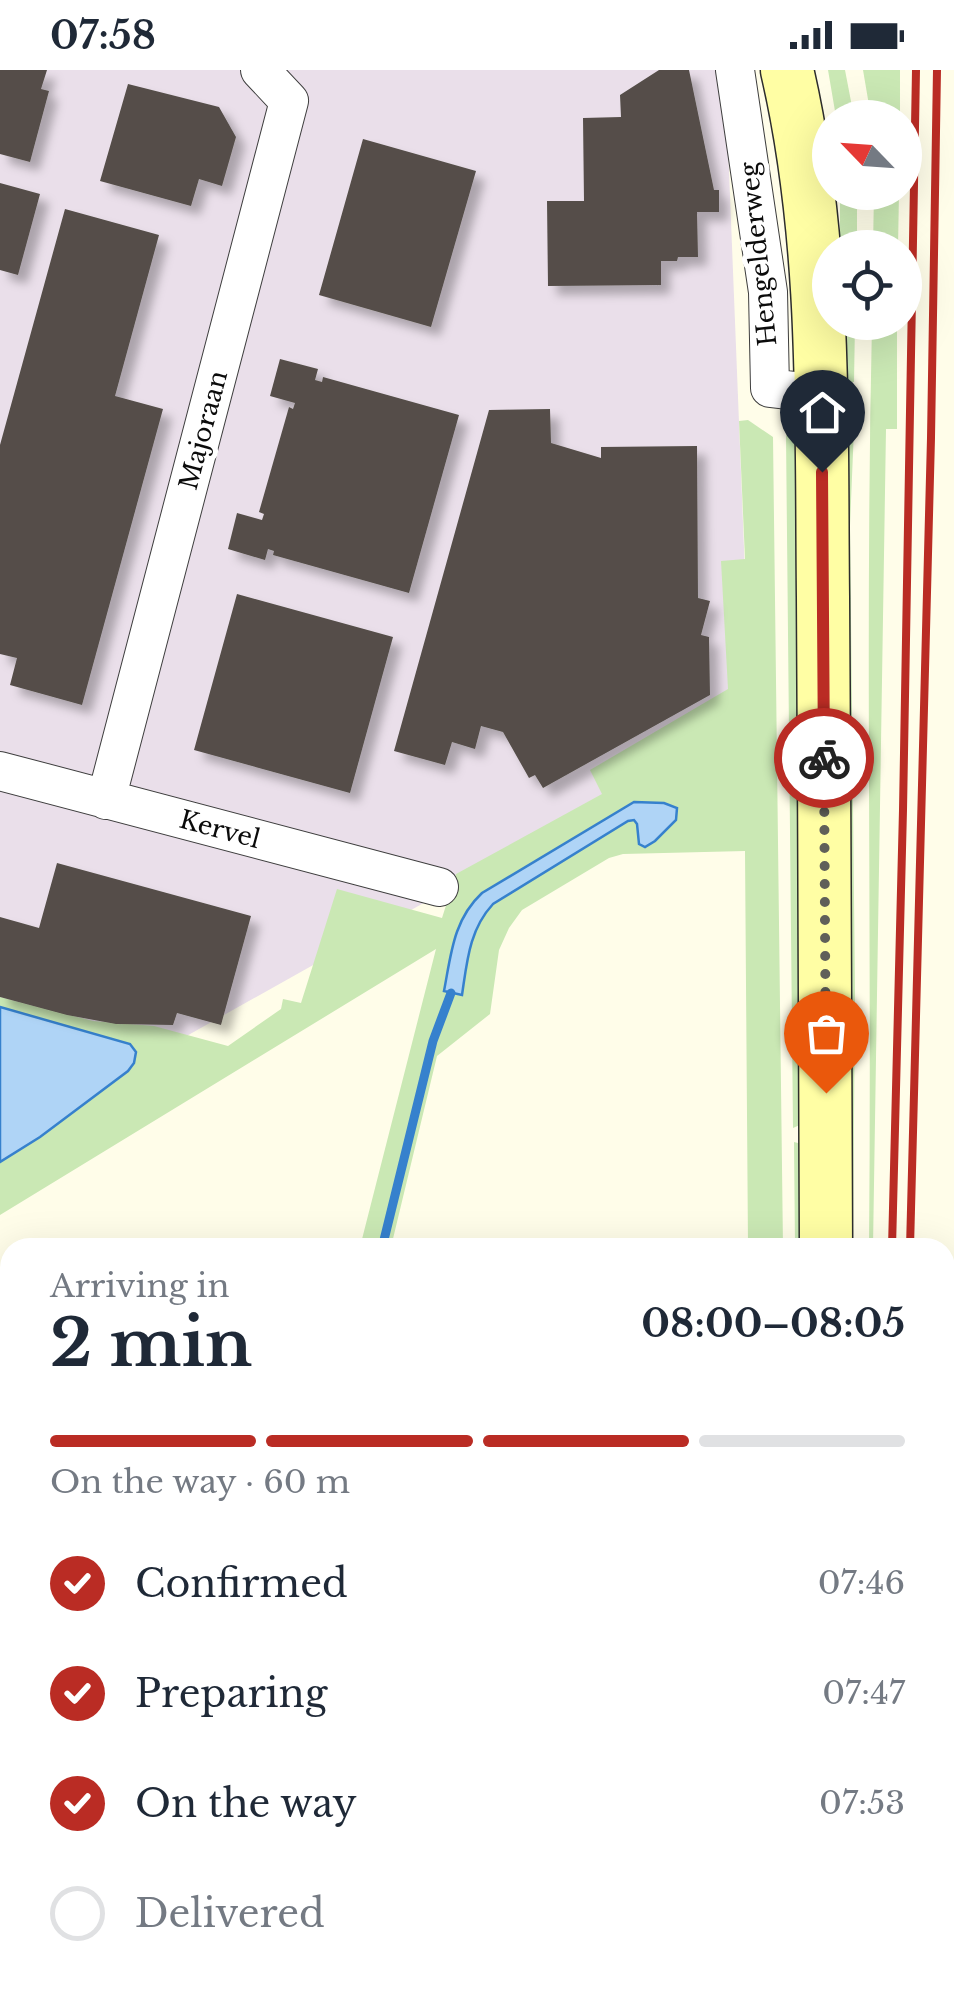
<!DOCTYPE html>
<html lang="en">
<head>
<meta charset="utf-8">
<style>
  :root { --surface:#fff; --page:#f2f2f3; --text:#1f2937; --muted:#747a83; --line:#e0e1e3; --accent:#ba2c24 }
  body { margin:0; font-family:"Libre Baskerville",serif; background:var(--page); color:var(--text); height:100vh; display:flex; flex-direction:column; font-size:38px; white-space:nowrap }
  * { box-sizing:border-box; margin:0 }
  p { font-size:32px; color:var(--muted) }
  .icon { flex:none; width:55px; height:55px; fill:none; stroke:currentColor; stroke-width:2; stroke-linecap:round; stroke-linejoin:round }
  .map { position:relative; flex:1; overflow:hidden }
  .details { position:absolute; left:0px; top:1168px; width:955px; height:752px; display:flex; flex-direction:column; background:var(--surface); border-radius:30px 30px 0 0; box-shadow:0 10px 40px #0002 }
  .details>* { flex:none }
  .needle { width:65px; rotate:295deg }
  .tools { position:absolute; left:812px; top:30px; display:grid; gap:20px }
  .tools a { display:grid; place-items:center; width:110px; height:110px; border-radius:50%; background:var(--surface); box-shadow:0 10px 40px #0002; font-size:50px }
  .pin { position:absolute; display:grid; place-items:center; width:85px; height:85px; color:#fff; margin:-102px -42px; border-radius:50% 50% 50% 0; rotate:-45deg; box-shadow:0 0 10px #0007 }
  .pin .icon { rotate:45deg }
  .courier { position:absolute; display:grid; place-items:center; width:100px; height:100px; margin:-50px; border:8px solid #ba2c24; border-radius:50%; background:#fff; color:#222; box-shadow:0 2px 12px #0007 }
  .head em { font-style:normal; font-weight:700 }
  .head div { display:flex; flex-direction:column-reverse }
  .head { display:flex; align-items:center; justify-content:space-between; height:170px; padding:0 50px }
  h1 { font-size:65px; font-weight:700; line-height:75px }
  .bar { display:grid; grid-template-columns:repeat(4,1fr); gap:15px 10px; align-content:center; height:120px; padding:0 50px }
  .bar i { height:12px; border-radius:8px; background:var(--line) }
  .bar .on { background:var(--accent) }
  .bar p { grid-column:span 4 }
  ol { padding:0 50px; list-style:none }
  li { display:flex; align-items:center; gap:30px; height:110px }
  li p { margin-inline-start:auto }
  li .icon { padding:10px; border-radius:50%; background:var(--accent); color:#fff; stroke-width:4 }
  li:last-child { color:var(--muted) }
  li i { width:55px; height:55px; border:5px solid var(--line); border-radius:50% }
  .status { display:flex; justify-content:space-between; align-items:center; height:70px; padding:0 50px; background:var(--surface); direction:ltr }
  .status svg { height:28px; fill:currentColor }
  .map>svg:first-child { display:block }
  .industrial { fill:#eadfea }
  .green { fill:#cae8b4 }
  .water { fill:#afd4f6; stroke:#3681cd; stroke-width:2.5 }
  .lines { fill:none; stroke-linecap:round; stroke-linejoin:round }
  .stream { stroke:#3681cd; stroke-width:9 }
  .building { fill:#544e48; filter:url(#shadow) }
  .minor-casing { stroke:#3e3e3e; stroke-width:40 }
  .secondary-casing { stroke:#2d2d2d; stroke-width:55 }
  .motorway-casing { stroke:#1c1c1c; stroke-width:58 }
  .minor { stroke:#fff; stroke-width:38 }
  .secondary { stroke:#fffea4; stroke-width:52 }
  .motorway { stroke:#f4ad52; stroke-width:55 }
  .rail { stroke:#ba2c24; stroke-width:8 }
  .done { stroke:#606059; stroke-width:10; stroke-dasharray:0 18 }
  .route { stroke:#ba2c24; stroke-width:12 }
  .labels { text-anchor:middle; stroke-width:10; stroke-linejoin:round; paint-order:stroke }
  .street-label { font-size:25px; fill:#0b0b0b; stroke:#fff }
</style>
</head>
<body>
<div class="status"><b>07:58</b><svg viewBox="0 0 49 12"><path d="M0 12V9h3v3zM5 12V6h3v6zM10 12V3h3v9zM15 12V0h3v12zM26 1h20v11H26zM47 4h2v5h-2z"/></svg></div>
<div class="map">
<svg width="954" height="1919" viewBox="0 0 954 1919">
  <defs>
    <filter id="shadow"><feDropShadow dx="9" dy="9" stdDeviation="5" flood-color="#0004"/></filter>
  </defs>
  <rect width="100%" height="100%" fill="#fffde9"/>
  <!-- industrial -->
  <path class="industrial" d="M0,0H725L749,604L725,664L158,982L0,941Z"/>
  <!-- green -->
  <path class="green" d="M828,0H845L854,47H836Z
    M863,0H900V47H871Z
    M840,123H857V177H840Z
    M874,123H899L898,177H873Z
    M841,253H855L854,312H841Z
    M897,253V359H886L873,1177L869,1178C872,869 865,561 872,253Z
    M841,334H855L850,456L855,920L853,1178L844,1177Z
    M748,350L773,367L783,1177H748L745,781L623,784L609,788L522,840L509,858L499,880L490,944L437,986L391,1177H360L436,879L0,1145V1092L40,1067L128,1001L136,983L130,974L0,937V927L93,951L154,956L228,976L281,939L283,929L301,933L337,819L442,848L456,804L602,724L590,700L728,619L721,491L745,489L739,351Z
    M786,365L805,381L811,1050L793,1058Z
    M794,1072L810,1076L813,1177H795Z
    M954,1484V1565L945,1570V1509Z
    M954,1684V1750L945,1732V1688Z
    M945,1772L954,1785V1919H913V1910H945Z"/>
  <!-- water -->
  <path class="water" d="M634,732L664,733L677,738L676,750L655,771L645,777L639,774L637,754L634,750L628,751L493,834C469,860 467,892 462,925L444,921C451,885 453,850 482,823Z
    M0,937L130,974L136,982L134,993L128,1001L40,1067L0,1092Z"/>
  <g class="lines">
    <!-- stream -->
    <path class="stream" d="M382,1178L433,971L451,923"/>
  </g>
  <!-- building -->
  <path class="building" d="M0,0H47L41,19L49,21L30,92L0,84Z
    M659,0H689L714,120H719V142H697L698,187H678L677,191H661V215L548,216L547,131H584L583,48L621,47L620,25Z
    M128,14L219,37L236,67L222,116L199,109L191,136L100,111Z
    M363,69L476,101L431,257L319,225Z
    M0,113L40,124L18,205L0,200Z
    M65,139L159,165L115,326L163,339L82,635L10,615L17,588L0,584V375Z
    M280,289L318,299L315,310L322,312L323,307L459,345L409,523L273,485L274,481L268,479L265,490L228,479L237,443L262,450L264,444L259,442L289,337L293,339L295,333L270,326Z
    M550,339L551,373L601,388V377L697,376L698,528L710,531L701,565L709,567L710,625L543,718L535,705L529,708L503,662L481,656L475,679L452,672L445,695L394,681L489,340Z
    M237,524L393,567L350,723L194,680Z
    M57,793L251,846L221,955L177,943L173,955L116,954L67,945L0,927V847L39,858Z"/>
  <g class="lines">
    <defs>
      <path id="minor" d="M735,0L768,222L770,318L821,324
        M0,701L439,817
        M106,730L289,31L260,0
        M945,1475L954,1460
        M945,1753L954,1764
        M0,1911L10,1905"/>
      <path id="secondary" d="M787,0C827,172 821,351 823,527C824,744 826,961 826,1178
        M823,1919V1910"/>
      <path id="motorway" d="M945,1597L954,1592
        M945,1658L954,1654
        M311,1919L328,1910
        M437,1919L454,1910"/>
    </defs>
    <!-- minor casing -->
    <use href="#minor" class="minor-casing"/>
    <!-- secondary casing -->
    <use href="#secondary" class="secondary-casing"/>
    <!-- motorway casing -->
    <use href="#motorway" class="motorway-casing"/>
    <!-- minor -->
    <use href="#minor" class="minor"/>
    <!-- secondary -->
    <use href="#secondary" class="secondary"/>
    <!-- motorway -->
    <use href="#motorway" class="motorway"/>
    <!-- rail -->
    <path class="rail" d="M892,1178L903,740L916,0
      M910,1178L931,368L937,0
      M878,1919V1910
      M897,1919V1910"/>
  </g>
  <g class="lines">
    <!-- done -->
    <path class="done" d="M824,688L826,1023"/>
    <!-- route -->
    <path class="route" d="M822,402L824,688"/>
  </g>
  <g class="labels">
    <!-- street labels -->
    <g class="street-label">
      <text transform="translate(758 184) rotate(-96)" y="9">Hengelderweg</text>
      <text transform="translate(203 360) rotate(-75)" y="9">Majoraan</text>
      <text transform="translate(220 759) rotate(15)" y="9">Kervel</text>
    </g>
  </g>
</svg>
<div class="tools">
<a><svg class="needle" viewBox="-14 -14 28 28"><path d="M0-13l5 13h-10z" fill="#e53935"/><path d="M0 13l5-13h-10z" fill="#747a83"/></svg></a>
<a><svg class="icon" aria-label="locate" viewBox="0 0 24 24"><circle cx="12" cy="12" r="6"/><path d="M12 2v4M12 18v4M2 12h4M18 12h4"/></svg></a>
</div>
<div class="pin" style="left:826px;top:1023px;background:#ea580c"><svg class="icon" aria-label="bag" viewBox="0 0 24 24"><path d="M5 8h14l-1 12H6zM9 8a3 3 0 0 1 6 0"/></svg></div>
<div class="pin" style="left:822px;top:402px;background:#1f2937"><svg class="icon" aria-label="home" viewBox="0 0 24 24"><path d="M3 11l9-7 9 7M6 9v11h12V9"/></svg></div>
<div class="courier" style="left:824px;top:688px"><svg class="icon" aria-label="bike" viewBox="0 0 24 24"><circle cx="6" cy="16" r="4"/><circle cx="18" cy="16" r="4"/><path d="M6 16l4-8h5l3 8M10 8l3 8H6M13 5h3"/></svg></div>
<section class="details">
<div class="head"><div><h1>2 min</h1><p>Arriving in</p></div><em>08:00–08:05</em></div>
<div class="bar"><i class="on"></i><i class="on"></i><i class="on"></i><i></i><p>On the way · 60 m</p></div>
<ol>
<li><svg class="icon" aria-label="check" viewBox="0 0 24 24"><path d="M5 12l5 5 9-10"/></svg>Confirmed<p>07:46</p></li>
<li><svg class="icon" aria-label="check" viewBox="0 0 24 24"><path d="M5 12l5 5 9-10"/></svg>Preparing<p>07:47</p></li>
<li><svg class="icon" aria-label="check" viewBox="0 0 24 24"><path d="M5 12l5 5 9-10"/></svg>On the way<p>07:53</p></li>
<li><i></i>Delivered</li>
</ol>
</section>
</div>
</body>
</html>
